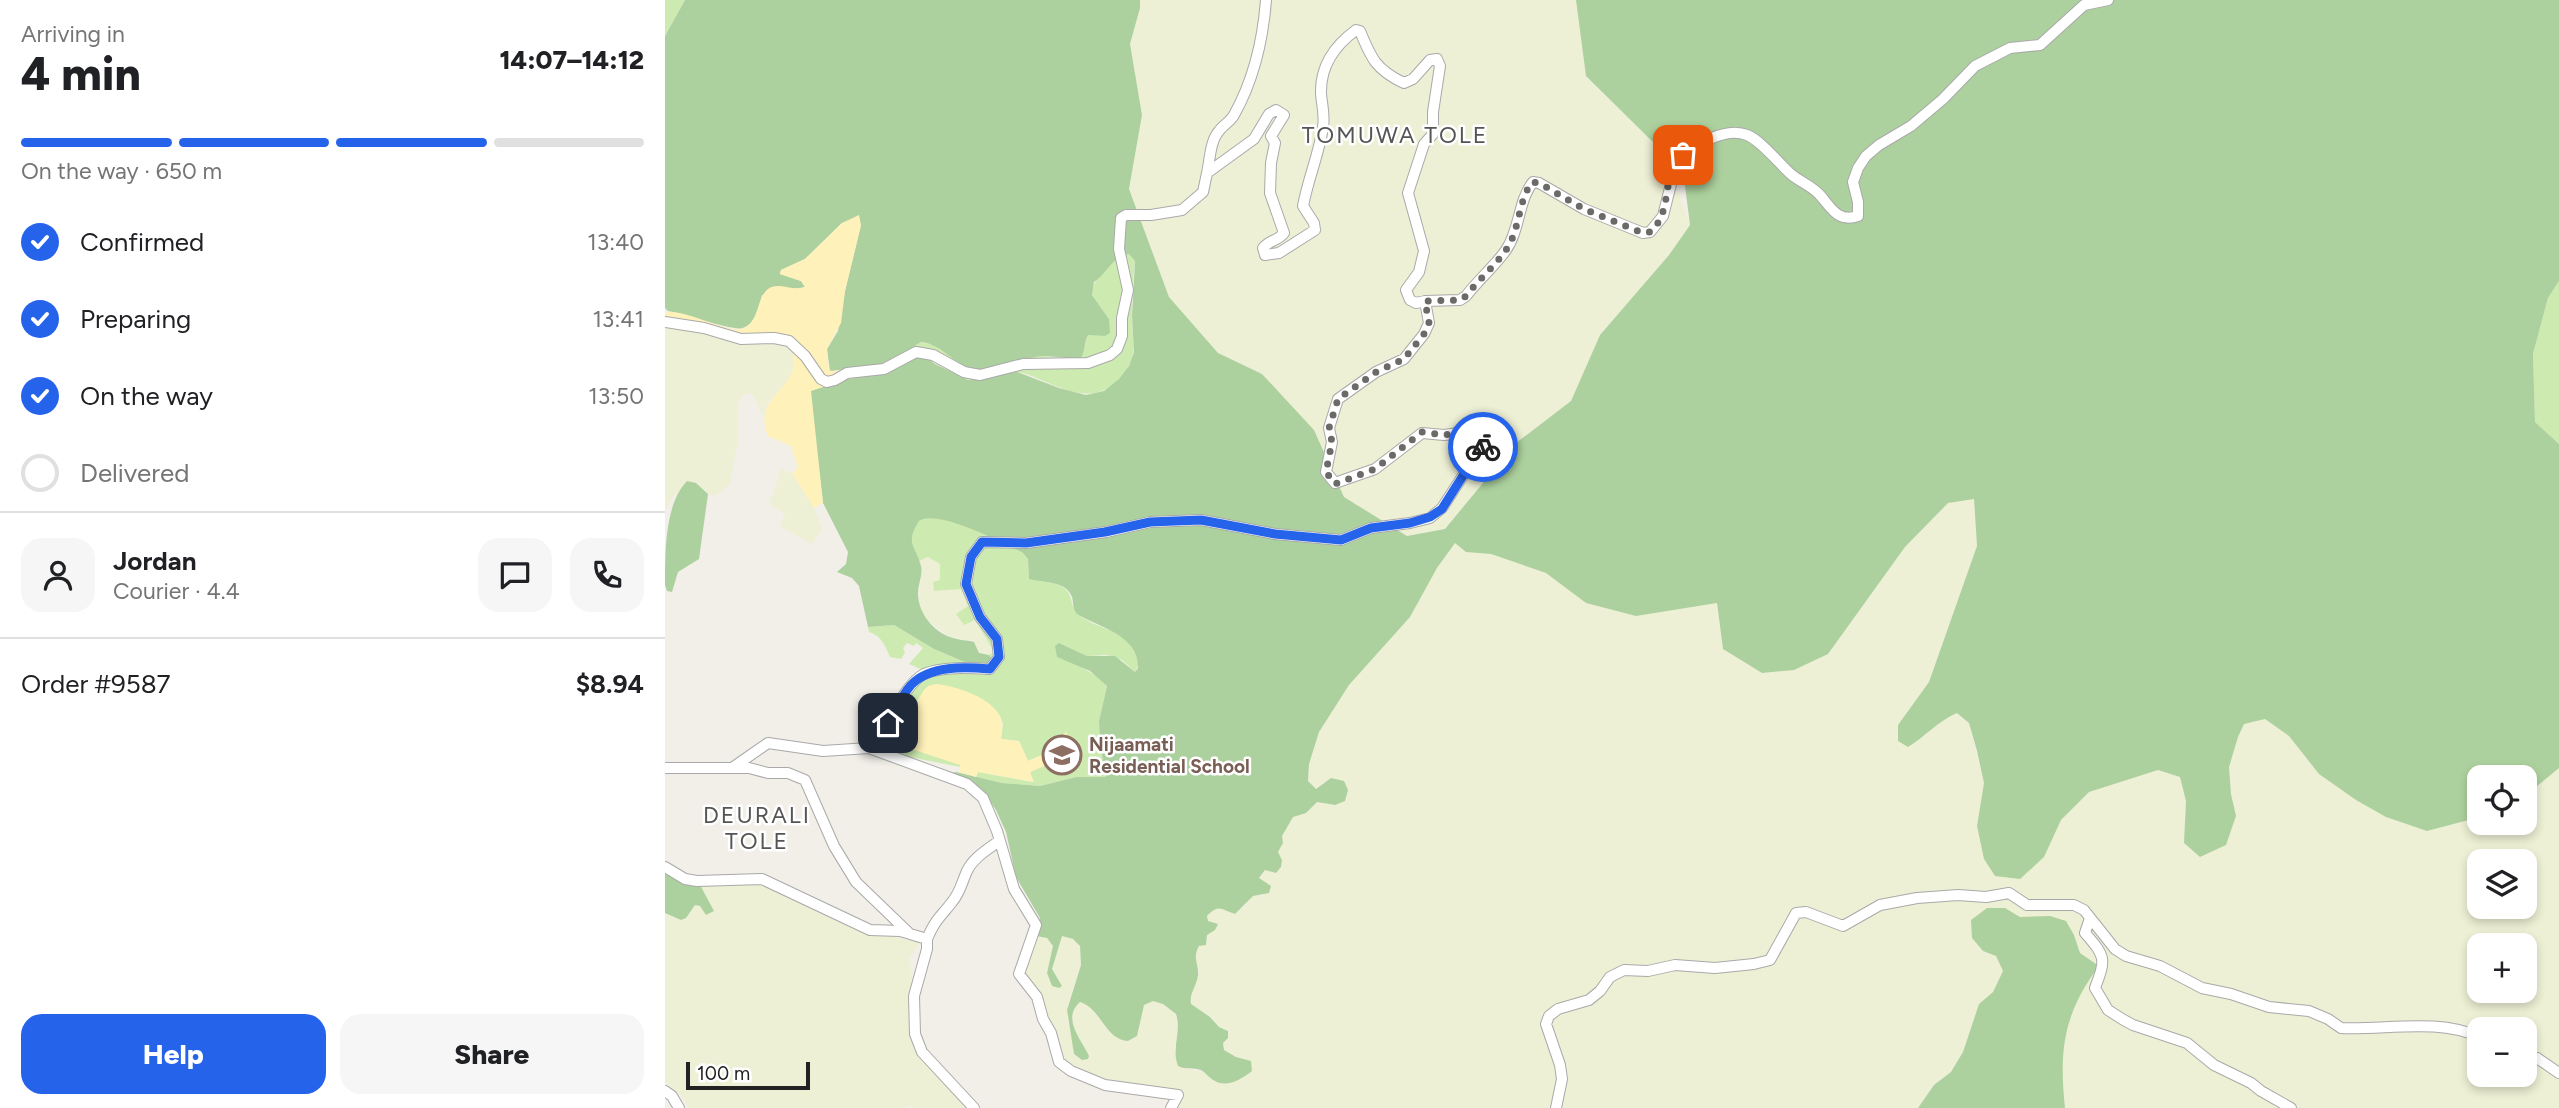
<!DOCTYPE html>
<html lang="en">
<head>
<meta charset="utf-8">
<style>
  :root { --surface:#fff; --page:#f6f6f6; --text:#202124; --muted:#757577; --line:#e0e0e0; --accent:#2563eb }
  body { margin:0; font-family:Figtree,sans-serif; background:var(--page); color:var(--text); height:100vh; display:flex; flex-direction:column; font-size:26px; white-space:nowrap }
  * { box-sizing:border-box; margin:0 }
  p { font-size:23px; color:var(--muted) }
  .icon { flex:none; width:38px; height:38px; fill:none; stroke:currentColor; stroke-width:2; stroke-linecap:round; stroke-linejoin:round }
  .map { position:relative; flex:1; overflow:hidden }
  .details { display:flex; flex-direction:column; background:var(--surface); width:665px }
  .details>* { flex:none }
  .buttons { position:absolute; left:1802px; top:765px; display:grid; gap:14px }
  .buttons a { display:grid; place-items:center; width:70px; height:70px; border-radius:14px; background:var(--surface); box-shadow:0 4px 10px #0003; font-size:35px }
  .scale { position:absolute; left:21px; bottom:18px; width:124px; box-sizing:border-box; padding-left:7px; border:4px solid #222; border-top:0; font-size:19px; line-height:24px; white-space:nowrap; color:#222; -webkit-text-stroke:5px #fff; paint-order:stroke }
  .pin { position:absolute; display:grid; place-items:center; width:60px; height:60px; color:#fff; margin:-30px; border-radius:14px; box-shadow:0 4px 10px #0006 }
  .courier { position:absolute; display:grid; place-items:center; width:70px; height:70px; margin:-35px; border:5px solid #2563eb; border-radius:50%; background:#fff; color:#222; box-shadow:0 2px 9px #0007 }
  .headline em { font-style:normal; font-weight:800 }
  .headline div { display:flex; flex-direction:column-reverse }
  .headline { display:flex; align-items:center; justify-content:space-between; height:119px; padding:0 21px }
  h1 { font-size:46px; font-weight:800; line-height:52px }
  .bar { display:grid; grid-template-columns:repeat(4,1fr); gap:10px 7px; align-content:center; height:84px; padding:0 21px }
  .bar i { height:9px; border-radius:5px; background:var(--line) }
  .bar .on { background:var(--accent) }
  .bar p { grid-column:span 4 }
  .line { display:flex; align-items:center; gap:18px; padding:0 21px; border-top:2px solid var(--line) }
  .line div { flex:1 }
  .round { display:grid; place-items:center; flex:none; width:74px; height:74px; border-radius:21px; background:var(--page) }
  ol { padding:0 21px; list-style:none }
  li { display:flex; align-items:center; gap:21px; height:77px }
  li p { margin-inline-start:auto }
  li .icon { padding:7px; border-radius:50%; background:var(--accent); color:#fff; stroke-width:4 }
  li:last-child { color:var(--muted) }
  li i { width:38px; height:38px; border:4px solid var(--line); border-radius:50% }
  .action { display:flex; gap:14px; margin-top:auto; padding:14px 21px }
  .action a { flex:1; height:80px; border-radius:21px; background:var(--accent); color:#fff; font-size:28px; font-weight:800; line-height:80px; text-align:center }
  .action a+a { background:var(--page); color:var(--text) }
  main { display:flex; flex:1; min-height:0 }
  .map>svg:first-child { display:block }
  .farmland { fill:#eef0d5; fill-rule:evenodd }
  .grass { fill:#cdebb0 }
  .forest { fill:#add19e }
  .sand { fill:#fff1ba }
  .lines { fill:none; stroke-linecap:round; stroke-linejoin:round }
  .minor-casing { stroke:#a9a9a9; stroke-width:12 }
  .minor { stroke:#fff; stroke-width:10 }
  .done { stroke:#6b6a68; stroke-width:7; stroke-dasharray:0 12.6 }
  .route { stroke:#2563eb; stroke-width:9 }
  .labels { text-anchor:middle; stroke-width:5; stroke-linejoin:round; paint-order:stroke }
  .education-label { font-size:19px; font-weight:bold; fill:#785e54; stroke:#fff; text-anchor:start }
  .quarter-label { font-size:23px; letter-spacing:2px; fill:#555; stroke:#fff }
</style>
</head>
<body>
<main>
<section class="details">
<div class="headline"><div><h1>4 min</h1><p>Arriving in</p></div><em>14:07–14:12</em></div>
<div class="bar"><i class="on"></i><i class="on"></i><i class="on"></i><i></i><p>On the way · 650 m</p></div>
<ol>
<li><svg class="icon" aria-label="check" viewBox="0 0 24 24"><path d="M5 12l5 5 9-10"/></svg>Confirmed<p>13:40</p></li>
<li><svg class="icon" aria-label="check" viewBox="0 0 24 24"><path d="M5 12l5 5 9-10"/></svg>Preparing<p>13:41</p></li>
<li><svg class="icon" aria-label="check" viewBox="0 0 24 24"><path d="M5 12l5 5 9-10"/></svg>On the way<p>13:50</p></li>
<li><i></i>Delivered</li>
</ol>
<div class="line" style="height:126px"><a class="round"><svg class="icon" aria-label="person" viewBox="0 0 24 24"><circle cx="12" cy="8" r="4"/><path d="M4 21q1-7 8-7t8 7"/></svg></a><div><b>Jordan</b><p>Courier · 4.4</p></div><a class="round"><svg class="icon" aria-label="chat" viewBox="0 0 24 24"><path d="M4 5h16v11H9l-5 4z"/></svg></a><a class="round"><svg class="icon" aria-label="phone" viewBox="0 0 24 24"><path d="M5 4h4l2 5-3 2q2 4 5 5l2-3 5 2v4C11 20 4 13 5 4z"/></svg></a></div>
<div class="line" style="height:91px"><div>Order #9587</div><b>$8.94</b></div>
<div class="action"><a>Help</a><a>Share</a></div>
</section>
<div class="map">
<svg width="1894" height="1108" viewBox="0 0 1894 1108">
  <rect width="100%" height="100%" fill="#f2efe9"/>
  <!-- farmland -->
  <path class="farmland" d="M475,0H911L913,3L921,76L999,153L1025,225L1004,255L935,335L906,401L851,443L780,529L742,536L679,497L649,430L597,374L553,353L504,297L464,189L477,115L465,44L475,8Z
    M0,324L103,341L126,347L128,353V370L124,380L104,401L98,416L89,397L84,393L80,394L74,402L72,413L73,441L65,485L50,496L43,494L40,489L9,495L0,511Z
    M116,469L127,473L149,508L158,530L147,544L114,526L120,514L104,504Z
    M1309,499L1312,546L1264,682L1233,725V741L1260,736L1275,721L1292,712L1304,723L1319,783L1312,826L1379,857L1395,820L1424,792L1493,770L1515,777L1521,801L1519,819L1571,816L1566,794L1564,767L1573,737L1579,724L1600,719L1624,736L1654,774L1762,831L1815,817V822H1860V796L1894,768V1108H1400L1396,1071L1402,1026L1417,988L1433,966L1415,953L1409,935L1385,916L1355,917L1340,908L1318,951L1331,956L1338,971L1328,992L1314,1004L1298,1052L1286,1073L1269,1085L1253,1108H513L517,1091L454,1082L408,1068L393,1054L389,1030L360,975V963L371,936L382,938L387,943L388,949L382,973L384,980L396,983L387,969L395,939L397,936L408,939L415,946L416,965L403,1003L402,1020L411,1057L420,1060L421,1050L413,1040L408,1024V1013L412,1004L415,1002L424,1006L443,1029L456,1040L463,1041H466L473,1033L476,1012L479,1005L488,1001L498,1004L511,1014L513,1027L509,1050L523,1069L539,1072L580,1060L561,1052L558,1043L563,1031L554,1027L545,1016L526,1004L525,997L534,972L529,956L534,946L542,942V935L550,922L543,921L542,915L551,909L558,908L566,913L579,907L588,896L598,895L606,886L594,879L617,847V836L628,816L641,813L652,802L670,805L660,781L651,789L643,781L644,764L654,732L684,685L745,617L772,568L790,542L801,552L826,554L881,573L921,603L971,616L1052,603L1058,649L1097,673L1129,670L1163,654L1240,547L1283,503ZM1815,861H1860V906H1815ZM1815,945H1860V990H1815ZM1815,1029H1860V1074H1815Z
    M263,557L275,564V580L296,589L303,606L292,614L309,619L329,653L327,655L314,653L310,643L305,640H293L280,634L258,616L254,604L256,574L254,561Z
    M93,881L158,910L188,928L203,933L255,941L244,960L248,982L250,1041L305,1108H248L245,1105L241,1108H23L19,1098L0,1082V913L13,919L21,918L30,905L48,911L34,883Z"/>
  <!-- grass -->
  <path class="grass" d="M0,0H20L0,36Z
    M464,253L470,261C468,278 467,297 467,314C466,330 472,346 466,361C463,369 457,377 450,383C422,407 391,384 361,374C341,367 324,384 304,380C290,378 279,365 267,362C248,357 223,370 205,376L256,342L269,345L304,368L377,356L398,359L418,351L423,334L440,336L444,319L427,295C427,279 448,255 464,253Z
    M1894,281V444L1870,422L1868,354L1883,298Z
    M258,517C289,516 331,539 358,553L363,559L364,579C374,582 386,581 396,586C409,593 404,604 412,613C433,633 465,625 474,664L470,672L457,660L442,655L422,656L394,643L416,667L436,679L442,686L434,721L435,744L441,777H411L375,786L337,783L311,777L313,772L368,782L365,772L411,752L402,744L363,761L354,741L336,739L338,724L334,714L295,767L245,757L219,747V734L260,671L244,664L258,648L251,643L249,646L242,643L238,648L240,653L236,659L225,657C220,646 217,636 204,632L203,627L229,625L269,649L295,660L327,659L324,655L329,652L310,620L299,625L291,614L303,606L296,589L269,591L268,582L275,580V564L263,557L254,561C246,546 242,530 258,517Z"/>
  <!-- forest -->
  <path class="forest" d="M20,0H475V8L465,44L477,115L464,189L504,297L553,353L597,374L649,430L679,497L742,536L780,529L851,443L906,401L935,335L1004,255L1025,225L1020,186L999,153L921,76L911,0H1894V281L1883,298L1868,354L1870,422L1894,444V768L1860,796V777H1815V817L1762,831L1721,817L1691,800L1654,774L1624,736L1600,719L1579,724L1573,737L1564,767L1566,794L1571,816L1561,845L1535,857L1519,843L1521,801L1515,777L1493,770L1424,792L1396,820L1379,857L1355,879L1330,876L1319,859L1312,826L1319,783L1312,751L1304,723L1292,713C1273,721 1261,736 1243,747L1233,741V725L1264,682L1312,546L1309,499L1283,503L1240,547L1163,654L1129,670L1097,673L1058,649L1052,603L971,616L921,603L881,573L826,554L801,552L790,543L772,568L745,617L684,685L654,732L644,764L643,781L651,789L666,778L679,781L683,790L680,801L670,805L652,802L641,813L628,817L617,836L618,843L613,852L617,860L616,867L611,873L600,870L594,878L606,886L604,893L588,896L570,914C557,910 554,903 542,916L543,921L553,924L550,930L542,935L541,945L534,946C527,958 534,964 533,975C532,986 524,993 526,1004L545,1017L554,1027L563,1031V1038L558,1043L559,1050L571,1057L586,1061L587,1071C577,1079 562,1088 550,1081C544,1078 541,1073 536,1070C528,1067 521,1070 513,1066C506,1048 517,1031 511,1014L498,1004L488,1001L479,1005L472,1036L463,1041C439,1039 437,1009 415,1002C396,1019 417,1040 424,1056L423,1059L417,1060L409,1054L402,1010L416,965L415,946L408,939L397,936L387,969L397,986L394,988L387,986L382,973L388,946L382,938L371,936L375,918L351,877L341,832L331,810L321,795L286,773L291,772L337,783L375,786L411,777H441L435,744L434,721L442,686L425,671L392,657L390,646L394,643L422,656H450L470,672L473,668C474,635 435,628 412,614C407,608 409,604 407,597C401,580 377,583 364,579L363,559L358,553C339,543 271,508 254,521C240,543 250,545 256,566C258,575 253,584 253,593C253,615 271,635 292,639C298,641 303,640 309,642L314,653L324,655L327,659L324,664L309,665L295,660L269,649L229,625L203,627L194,586L187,578L172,572L181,564L183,552L158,503L145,395L146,391L150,388C162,385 172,381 184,379C203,375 234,374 246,356L260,357L270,364L303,380H318L350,371L394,388L421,395L439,391L454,379L464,366L469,352L467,316L470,261L464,254C447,256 442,274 429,282L427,295L444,319L445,333L440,336L423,335C419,342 420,354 415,359C403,359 389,356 377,356C355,358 331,375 309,369C289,365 277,344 256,342L220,365L165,371L162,349L173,331L180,291L196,225L177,223L140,259L116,270L115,274L136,281L140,287L97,295C94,307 91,323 78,328C70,332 17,313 3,311L0,308V36Z
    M22,481L31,483L43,494L34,559L13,572L7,592L2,591L0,585C0,550 0,504 22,481Z
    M0,871L34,883L49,911L41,915L35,906L30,905L21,918L16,920L0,913Z
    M1322,908H1340L1355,917L1385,916L1401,921L1409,935L1415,953L1434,966C1398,1014 1394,1051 1400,1108H1253L1269,1085L1286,1072L1298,1052L1314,1004L1328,992L1338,971L1331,956L1318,951L1307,938L1306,920Z"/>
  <!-- sand -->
  <path class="sand" d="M194,215L196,225L180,291L176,323L162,349L164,369L167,372L182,368L209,374L183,379L146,391L158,503L149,508L127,473L133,468L126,446L103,436C84,391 147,388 124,344L0,324V312C23,310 59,332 75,329C95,325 90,300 103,289C113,281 128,292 140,287L136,281L115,274L116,270L140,259L177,223Z
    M271,684C291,686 325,697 335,716C339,724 337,731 336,739L354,741L363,761L401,744L398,735L401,732L411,752L365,772L369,782L313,772L311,777L294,772L295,765L240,747L232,737L233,731L259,690L263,686Z"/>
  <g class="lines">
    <defs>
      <path id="minor" d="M760,301L795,300L801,296C813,280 830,266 841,250C855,230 853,201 868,182L874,183L919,209L978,233L985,232L998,216L1012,160C1028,146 1060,126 1082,135C1097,141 1115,165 1127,175C1136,182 1146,186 1154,194C1166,207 1172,223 1193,216V202L1188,182L1193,168L1201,156L1214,145L1246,126L1278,99L1310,66L1345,48L1375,45L1419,5L1443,0
        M0,322L39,328L76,339L109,338L124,341L140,356L156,379L162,382L170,380L182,373L219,369L251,352L268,355L299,372L315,375L358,364L423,363L445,355L452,349L457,336V318L463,290L454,249L456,218L461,215H486L517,210L538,192L542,173
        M204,748L212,741C223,723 241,683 259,674C277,666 307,668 325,669L334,657L332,639L315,617L301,584L306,557L317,542L361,543L441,532L485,522L536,520L610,534L676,540L706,528L745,523L765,518L777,508L801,471L813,459L819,444L815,430L779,435L757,433L710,469L670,483L661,472L667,442L664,428L673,399L711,372L739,359L759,334L764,323L760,301L751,303L745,300L741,290L754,272L759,251L743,193L759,144L768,134V112L775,66L772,59L765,60L748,79L739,83C711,70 706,58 695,31L691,30C669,46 655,66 656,94C657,105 660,116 658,127C654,154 643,179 638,206L649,223L650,230L614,253L600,255L598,248C604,240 613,241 619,233L605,193L606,163L610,143L606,136L619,115L611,110L604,114L589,139L542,173C545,160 545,141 554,131C558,125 565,122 569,115C588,81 598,39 601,0
        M0,768H84L103,773H123L140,780L169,846L191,882L245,934L262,939V949L249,996L250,1034L257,1052L309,1108
        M67,768L103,743L158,751L204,748L302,784L318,798L332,831L349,889L371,925L354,974L372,997L378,1019L386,1033L394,1062L406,1071L440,1085L513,1095L506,1108
        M0,867L20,879L32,881L97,879L205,930L235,931L242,933
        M1425,918L1420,933C1441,957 1441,959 1430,988L1443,1010L1457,1019L1468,1025L1522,1043L1549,1065L1586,1083L1596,1091L1626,1108
        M262,939C271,918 275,918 287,902C295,893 297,882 302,871C308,858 322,850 334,841
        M1860,1056L1872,1058L1894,1073
        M0,1091L7,1096L14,1108
        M891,1108L897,1079L895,1065L881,1024L884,1016L893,1009L924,1000L935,991L945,977L959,970L983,971L1010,965L1050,968L1089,964L1105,960L1131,913L1141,912L1178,926L1215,905L1252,898L1293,895L1321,897L1344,893L1362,905H1409L1419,910L1450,949L1461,956L1495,966L1537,988L1566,994L1604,1007L1644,1011L1663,1019L1676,1028C1722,1030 1772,1018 1815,1037"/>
    </defs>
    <!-- minor casing -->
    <use href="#minor" class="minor-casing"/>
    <!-- minor -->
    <use href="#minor" class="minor"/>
  </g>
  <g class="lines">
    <!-- done -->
    <path class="done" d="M818,447L815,430L779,435L757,432L710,469L670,484L661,472L667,442L664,428L673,399L711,372L739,359L759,334L764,323L760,301L795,300L801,296C813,280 830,266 841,250C855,230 853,201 867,182L874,183L919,209L978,233L985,232C1009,212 995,174 1018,155"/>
    <!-- route -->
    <path class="route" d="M223,723C230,711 237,695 246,685C265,665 300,667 325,669L334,657L332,639L315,617L301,584L306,557L317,542L361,543L440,532L485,522L536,520L610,534L676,540L706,528L745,523L765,517L777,509L801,471L813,459L818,447"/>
  </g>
  <!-- icons -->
  <defs>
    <symbol id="school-ring" viewBox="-11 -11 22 22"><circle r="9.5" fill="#fff" stroke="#8d6e63" stroke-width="1.5"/><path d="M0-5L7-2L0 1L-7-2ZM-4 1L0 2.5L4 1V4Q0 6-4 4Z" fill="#8d6e63"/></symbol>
  </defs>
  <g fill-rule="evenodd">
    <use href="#school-ring" x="375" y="733" width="44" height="44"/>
  </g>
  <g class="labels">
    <!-- education labels -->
    <g class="education-label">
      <text x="424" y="751">Nijaamati<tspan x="424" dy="22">Residential School</tspan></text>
    </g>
    <!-- quarter labels -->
    <g class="quarter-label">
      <text x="730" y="143">TOMUWA TOLE</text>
      <text x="92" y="823">DEURALI<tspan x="92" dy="26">TOLE</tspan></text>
    </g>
  </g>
</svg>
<div class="buttons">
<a><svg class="icon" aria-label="locate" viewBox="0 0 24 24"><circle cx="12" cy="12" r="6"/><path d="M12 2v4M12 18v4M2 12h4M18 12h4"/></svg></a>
<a><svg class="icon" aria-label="layers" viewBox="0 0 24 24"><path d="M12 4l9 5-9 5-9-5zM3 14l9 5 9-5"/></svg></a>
<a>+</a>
<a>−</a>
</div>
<div class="scale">100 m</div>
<div class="pin" style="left:1018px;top:155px;background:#ea580c"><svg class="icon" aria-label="bag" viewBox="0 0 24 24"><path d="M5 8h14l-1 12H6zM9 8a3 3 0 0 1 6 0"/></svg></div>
<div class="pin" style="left:223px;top:723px;background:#1f2937"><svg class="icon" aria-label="home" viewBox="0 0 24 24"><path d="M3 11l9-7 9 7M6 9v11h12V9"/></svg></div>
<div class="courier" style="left:818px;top:447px"><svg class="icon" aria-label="bike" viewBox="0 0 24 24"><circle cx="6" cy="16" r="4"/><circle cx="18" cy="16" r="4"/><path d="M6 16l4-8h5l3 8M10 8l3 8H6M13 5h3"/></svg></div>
</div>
</main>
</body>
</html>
